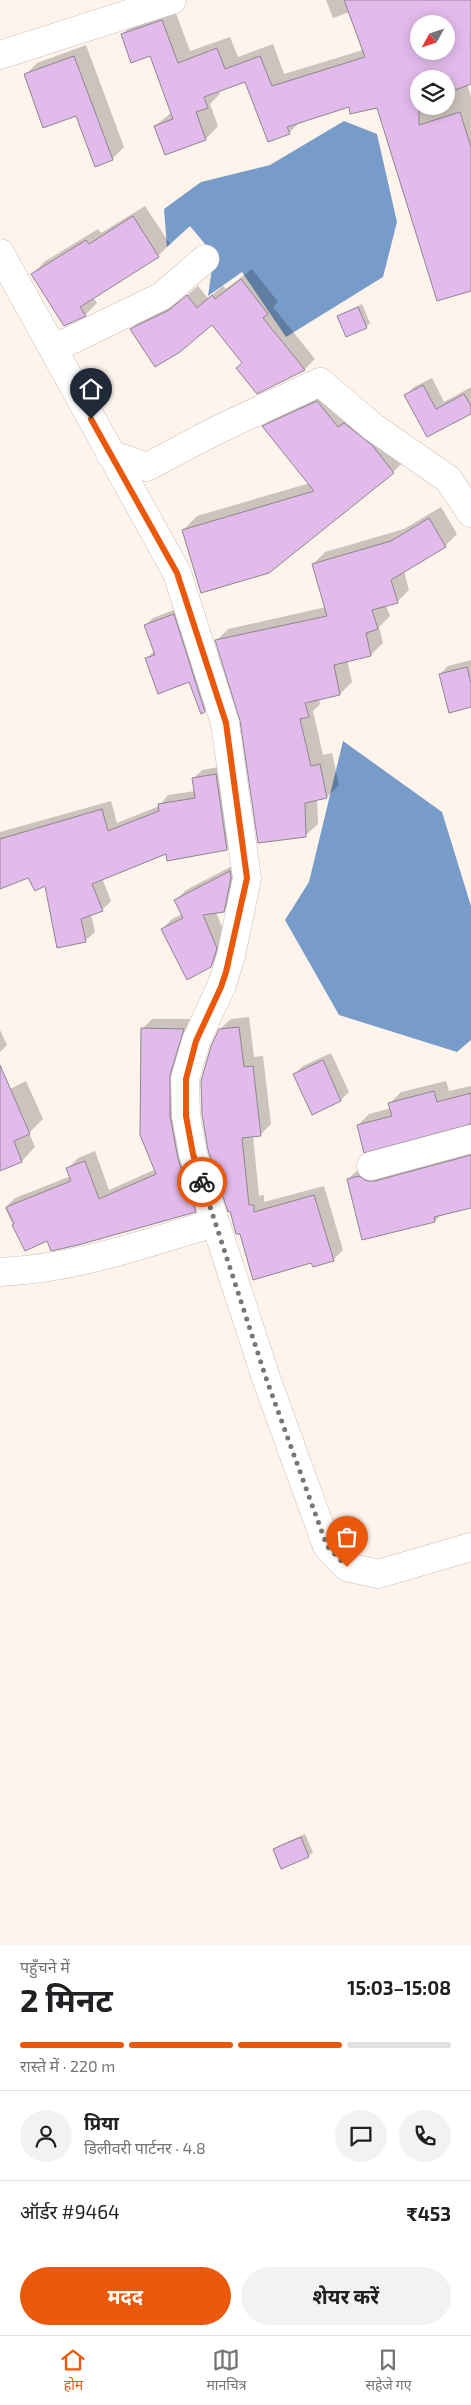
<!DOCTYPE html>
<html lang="hi">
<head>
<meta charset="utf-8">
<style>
  :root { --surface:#fff; --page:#f2f2f2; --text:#202124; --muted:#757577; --line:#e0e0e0; --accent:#ea580c }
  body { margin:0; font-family:"Exo 2","Noto Sans Devanagari",sans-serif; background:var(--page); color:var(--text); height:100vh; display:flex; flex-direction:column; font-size:19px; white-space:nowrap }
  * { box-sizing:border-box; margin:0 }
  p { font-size:16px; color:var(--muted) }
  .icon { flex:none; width:28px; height:28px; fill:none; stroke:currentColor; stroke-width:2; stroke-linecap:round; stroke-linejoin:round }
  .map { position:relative; height:1945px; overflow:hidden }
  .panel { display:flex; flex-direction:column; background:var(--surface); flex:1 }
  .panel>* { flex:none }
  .needle { width:32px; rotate:230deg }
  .fabs { position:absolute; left:410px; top:15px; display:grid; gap:10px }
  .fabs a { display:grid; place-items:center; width:45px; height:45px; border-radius:50%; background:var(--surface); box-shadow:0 2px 12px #0003; font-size:25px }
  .pin { position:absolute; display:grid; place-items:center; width:42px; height:42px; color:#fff; margin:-51px -21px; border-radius:50% 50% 50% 0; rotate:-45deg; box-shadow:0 0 5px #0007 }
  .pin .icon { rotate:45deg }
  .courier { position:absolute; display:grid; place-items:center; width:50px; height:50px; margin:-25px; border:4px solid #ea580c; border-radius:50%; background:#fff; color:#222; box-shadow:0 1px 6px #0007 }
  .overview em { font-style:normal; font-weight:700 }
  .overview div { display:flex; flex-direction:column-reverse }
  .overview { display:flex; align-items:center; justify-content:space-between; height:85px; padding:0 20px }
  h1 { font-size:32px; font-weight:700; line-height:38px }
  .bar { display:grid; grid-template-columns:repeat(4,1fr); gap:8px 5px; align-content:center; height:60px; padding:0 20px }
  .bar i { height:6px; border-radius:4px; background:var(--line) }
  .bar .selected { background:var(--accent) }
  .bar p { grid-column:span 4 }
  .line { display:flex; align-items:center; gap:12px; padding:0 20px; border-top:1px solid var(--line) }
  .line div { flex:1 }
  .round { display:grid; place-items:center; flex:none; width:52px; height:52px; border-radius:26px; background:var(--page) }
  .cta { display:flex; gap:10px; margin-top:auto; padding:10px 20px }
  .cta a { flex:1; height:58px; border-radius:30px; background:var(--accent); color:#fff; font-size:20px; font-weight:700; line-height:58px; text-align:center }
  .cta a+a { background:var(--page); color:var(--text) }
  .dock { display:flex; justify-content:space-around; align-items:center; height:70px; border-top:1px solid var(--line); background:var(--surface); font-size:14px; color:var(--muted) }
  .dock a { display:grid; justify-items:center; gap:2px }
  .dock .selected { color:var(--accent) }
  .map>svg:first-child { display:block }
  .water { fill:#779cca }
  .shadow { fill:#0003; fill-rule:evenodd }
  .building { fill:#e2baeb; stroke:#8d868f; fill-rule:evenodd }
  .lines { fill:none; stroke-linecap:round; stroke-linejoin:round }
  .minor-casing { stroke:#cabfb8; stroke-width:29 }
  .tertiary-casing { stroke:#cabfb8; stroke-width:29 }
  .minor { stroke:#fff; stroke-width:28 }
  .tertiary { stroke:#fff; stroke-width:28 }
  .done { stroke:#7c7570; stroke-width:5; stroke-dasharray:0 9 }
  .route { stroke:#ea580c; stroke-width:6 }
</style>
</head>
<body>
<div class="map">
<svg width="471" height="1945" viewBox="0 0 471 1945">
  <rect width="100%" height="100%" fill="#fff4ec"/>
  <!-- water -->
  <path class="water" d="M344,121L377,134L397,222L383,277L286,337L242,272L208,296L214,255L190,226L167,247L164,209L201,182L270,165Z
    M343,741L442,812L471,906V1040L457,1052L339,1015L285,920L309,882Z"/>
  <!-- shadow -->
  <path class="shadow" d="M326,0H471V83L467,84L471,96V290L378,107L350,106L300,122L289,133L246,80L218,90L220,94L210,104L218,126L206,139L155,126L172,112L151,54L122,35L135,22L174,8L190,51L230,37L238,57L273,44L284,74L363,50L350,12L333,18ZM419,24H446V51H419ZM419,79H446V106H419Z
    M86,45L124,147L112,159L76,115L25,75L37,63Z
    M145,206L170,244L158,256L93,297L97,303L85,315L65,325L33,274L44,262L98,229L101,233Z
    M252,269L278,302L273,307L315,359L305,369L257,393L243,363L212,324L131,329L142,319L181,300L198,286L208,298L223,286L226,289Z
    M362,304L370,323L366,327L338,316Z
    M432,378L444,402L471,387V412L427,436L406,395L414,387Z
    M332,387L407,458L393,472L268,572L183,530L197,516L310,483L264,426L278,413Z
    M441,507L457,534L445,546L404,571L409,590L397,602L386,605L390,616L379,627L383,643L371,655L347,660L352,682L340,694L319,698L320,704L313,711L323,755L332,753L339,785L327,797L317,799L318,824L305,836L242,721L216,641L228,629L326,607L313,564L325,552L404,529Z
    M181,607L212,704L205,711L190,681L147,658L155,650L145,625L153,618Z
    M471,660V706L440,674L448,666Z
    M225,766L236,840L227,849L167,853L102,878L111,901L102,910L91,914L95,932L85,941L46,884L28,876L0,888V832L111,801L117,823L159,806L168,795L195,791L193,779L202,770Z
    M240,862L234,900L224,910L216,912L226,937L221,956L210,966L162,929L172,919L182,914L176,900L186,890Z
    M249,1017L254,1057L263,1056L271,1124L260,1135H253L259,1196L264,1195V1202L324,1186L343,1250L333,1260L312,1262L254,1278L220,1029L231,1019Z
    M152,1019H193L205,1201L195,1211L48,1239L25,1250L5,1208L15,1198L71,1176L68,1168L78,1158L95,1151L109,1190L156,1169L142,1029Z
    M0,1030L7,1045L0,1052Z
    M331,1053L349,1092L341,1100L312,1113L295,1074L303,1066Z
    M0,1068L10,1089L26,1081L43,1119L29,1133L35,1147L22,1161L0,1170Z
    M446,1081L449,1091L471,1086V1123L358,1125L369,1114L391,1108L390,1103L401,1092Z
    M471,1148V1206L442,1214L435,1221L348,1179L360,1168Z
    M305,1834L313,1852L309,1856L274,1849L278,1846Z"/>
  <!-- building -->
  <path class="building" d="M344,0H471V84L455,90L451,79H419V125L460,112L471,147V291L437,301L377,108L350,114L349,107L287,127L290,134L268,142L245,82L204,97L208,108L196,112L206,140L165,155L154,126L173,119L150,56L131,63L121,34L162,20L178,63L217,48L225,69L260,56L272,86L365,57ZM419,24H446V51H419Z
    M74,56L113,160L95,167L76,116L43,128L24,74Z
    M133,216L159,257L80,307L86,316L64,326L31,274L86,240L89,244Z
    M241,279L268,314L263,318L305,370L257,394L236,368L242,363L212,325L180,352L155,367L130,329L169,310L187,295L197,308L212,295L215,299Z
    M358,307L367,328L346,337L337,316Z
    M423,385L436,409L464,394L471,406V414L427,437L404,395Z
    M317,401L338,427L344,423L372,445L394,473L269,573L201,593L182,530L314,491L262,426Z
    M429,518L446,547L391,580L398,603L372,610L378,629L366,633L371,656L334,665L340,695L305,703L309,717L300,719L311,766L320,764L327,798L305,803L306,837L258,843L240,721L215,640L327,616L312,564L391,541Z
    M174,614L205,712L201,714L189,682L158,694L145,658L155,655L144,625Z
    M467,667L471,683V707L449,713L439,674Z
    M216,774L227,850L167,861L166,854L92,884L103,911L81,919L86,942L57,948L45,886L35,891L28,878L0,889V839L102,809L108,831L159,811L158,804L195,798L192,778Z
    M230,871L231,878L224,912L203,915L217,948L211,967L187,980L161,929L183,918L174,900Z
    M239,1027L244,1067L253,1066L261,1136L242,1138L249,1205H254V1212L314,1195L334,1261L313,1267L311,1263L253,1280L240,1234H236L230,1211L228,1212L208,1150L202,1114L201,1081L211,1046L219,1029Z
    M141,1028L184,1029L170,1075V1116L178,1159L196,1212L78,1245L51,1251L47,1241L25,1251L12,1225L14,1224L6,1207L71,1181L66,1168L85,1161L99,1199L156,1174L140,1135Z
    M323,1060L341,1101L312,1115L293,1074Z
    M0,1065L30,1134L14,1141L22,1162L0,1171Z
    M434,1091L437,1102L471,1093V1124L364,1153L357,1125L392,1116L388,1103Z
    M471,1155V1208L434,1217L435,1222L362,1240L347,1179L359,1176L367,1181H375Z
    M301,1837L309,1857L281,1869L273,1849Z"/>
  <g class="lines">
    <defs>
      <path id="minor" d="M0,253L177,573L225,723L247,878L231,956L221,987L196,1041L185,1079L186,1116L193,1154L266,1378L327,1546L347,1567L378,1574L471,1547
        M53,349L162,296L205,259
        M110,454L147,467L215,431L320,382L373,427L448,479L471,513
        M371,1166L471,1139
        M0,1272C74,1269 144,1244 214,1223"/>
      <path id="tertiary" d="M0,55L172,0"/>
    </defs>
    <!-- minor casing -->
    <use href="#minor" class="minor-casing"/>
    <!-- tertiary casing -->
    <use href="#tertiary" class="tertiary-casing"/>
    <!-- minor -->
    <use href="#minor" class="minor"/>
    <!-- tertiary -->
    <use href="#tertiary" class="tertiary"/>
  </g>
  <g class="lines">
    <!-- done -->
    <path class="done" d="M202,1182L266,1378L327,1546L347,1567"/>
    <!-- route -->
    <path class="route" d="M91,419L177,573L226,723L247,878L226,972L221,987L196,1041L186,1079V1116L193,1154L202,1182"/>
  </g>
</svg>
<div class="fabs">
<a><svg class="needle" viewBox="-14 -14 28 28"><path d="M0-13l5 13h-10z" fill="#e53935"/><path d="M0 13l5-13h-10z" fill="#757577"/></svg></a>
<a><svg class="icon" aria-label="layers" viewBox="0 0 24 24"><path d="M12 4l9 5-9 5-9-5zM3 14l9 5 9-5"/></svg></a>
</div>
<div class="pin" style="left:347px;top:1567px;background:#ea580c"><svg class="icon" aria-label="bag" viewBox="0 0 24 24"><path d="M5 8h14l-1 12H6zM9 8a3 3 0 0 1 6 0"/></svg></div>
<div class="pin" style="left:91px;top:419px;background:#1f2937"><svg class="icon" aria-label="home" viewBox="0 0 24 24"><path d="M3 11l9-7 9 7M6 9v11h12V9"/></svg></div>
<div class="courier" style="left:202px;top:1182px"><svg class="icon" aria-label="bike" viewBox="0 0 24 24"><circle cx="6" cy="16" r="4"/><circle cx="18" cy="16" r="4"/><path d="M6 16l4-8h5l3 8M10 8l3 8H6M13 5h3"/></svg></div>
</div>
<section class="panel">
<div class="overview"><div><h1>2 मिनट</h1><p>पहुँचने में</p></div><em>15:03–15:08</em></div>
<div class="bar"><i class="selected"></i><i class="selected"></i><i class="selected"></i><i></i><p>रास्ते में · 220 m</p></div>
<div class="line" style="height:90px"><a class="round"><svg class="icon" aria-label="person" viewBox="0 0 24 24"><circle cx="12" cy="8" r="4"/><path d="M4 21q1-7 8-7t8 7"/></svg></a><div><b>प्रिया</b><p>डिलीवरी पार्टनर · 4.8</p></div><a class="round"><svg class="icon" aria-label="chat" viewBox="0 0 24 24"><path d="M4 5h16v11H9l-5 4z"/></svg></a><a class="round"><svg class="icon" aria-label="phone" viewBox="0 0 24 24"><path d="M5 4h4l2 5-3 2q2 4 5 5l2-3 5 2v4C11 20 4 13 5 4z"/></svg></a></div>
<div class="line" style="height:65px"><div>ऑर्डर #9464</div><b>₹453</b></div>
<div class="cta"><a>मदद</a><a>शेयर करें</a></div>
</section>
<nav class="dock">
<a class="selected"><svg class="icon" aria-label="home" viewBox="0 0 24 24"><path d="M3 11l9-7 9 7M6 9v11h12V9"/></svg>होम</a>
<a><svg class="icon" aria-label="map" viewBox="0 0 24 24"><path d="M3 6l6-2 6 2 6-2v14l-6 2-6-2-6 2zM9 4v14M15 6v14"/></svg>मानचित्र</a>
<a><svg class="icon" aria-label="saved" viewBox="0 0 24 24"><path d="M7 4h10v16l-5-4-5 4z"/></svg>सहेजे गए</a>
</nav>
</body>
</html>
